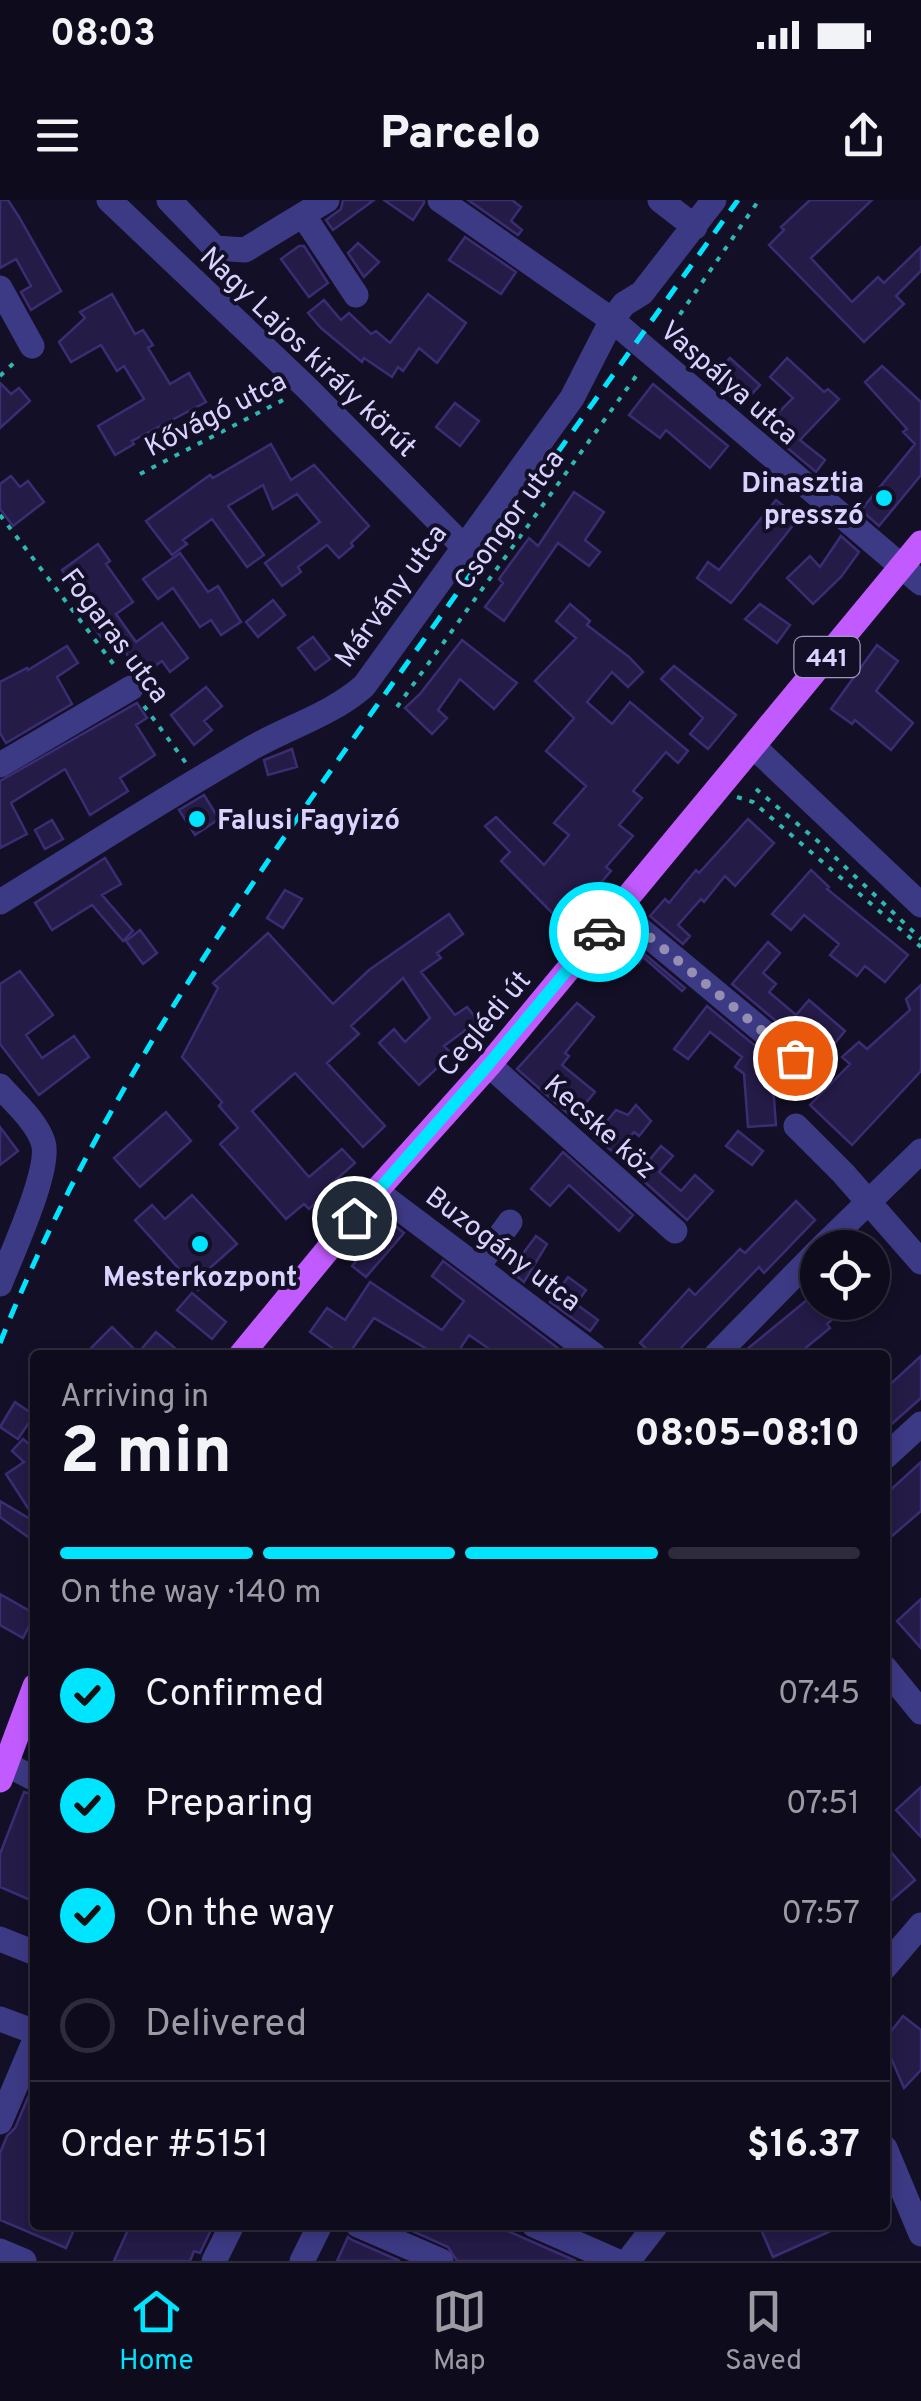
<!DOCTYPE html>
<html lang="en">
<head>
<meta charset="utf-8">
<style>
  :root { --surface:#0e0b1c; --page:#171425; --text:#f1f3f6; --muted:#9b9ba3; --line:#2e2b3b; --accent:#00e5ff }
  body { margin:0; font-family:Overpass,sans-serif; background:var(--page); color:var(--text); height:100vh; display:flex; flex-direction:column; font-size:38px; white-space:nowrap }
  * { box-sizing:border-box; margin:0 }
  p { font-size:32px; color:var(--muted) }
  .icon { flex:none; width:55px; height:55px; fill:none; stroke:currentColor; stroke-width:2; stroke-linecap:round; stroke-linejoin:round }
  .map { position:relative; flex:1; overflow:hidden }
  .drawer { position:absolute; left:30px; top:1150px; width:860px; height:880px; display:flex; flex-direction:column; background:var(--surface); border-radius:10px; box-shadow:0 5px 15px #0003,0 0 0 2px var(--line) }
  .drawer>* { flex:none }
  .fabs { position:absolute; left:800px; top:1030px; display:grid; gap:20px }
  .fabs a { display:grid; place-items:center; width:90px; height:90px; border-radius:50%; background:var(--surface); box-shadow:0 5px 15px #0003,0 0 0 2px var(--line); font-size:50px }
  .pin { position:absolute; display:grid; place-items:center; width:85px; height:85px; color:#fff; margin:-42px; border:5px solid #fff; border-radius:50%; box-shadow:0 2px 10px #0007 }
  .courier { position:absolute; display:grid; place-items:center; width:100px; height:100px; margin:-50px; border:8px solid #00e5ff; border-radius:50%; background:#fff; color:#222; box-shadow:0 2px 12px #0007 }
  .overview em { font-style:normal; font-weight:800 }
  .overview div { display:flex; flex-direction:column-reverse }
  .overview { display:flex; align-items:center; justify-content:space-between; height:170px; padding:0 30px }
  h1 { font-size:65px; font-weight:800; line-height:75px }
  .bar { display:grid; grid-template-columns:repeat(4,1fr); gap:15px 10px; align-content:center; height:120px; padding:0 30px }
  .bar i { height:12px; border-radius:8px; background:var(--line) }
  .bar .selected { background:var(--accent) }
  .bar p { grid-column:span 4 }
  .line { display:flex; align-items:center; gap:25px; padding:0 30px; border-top:2px solid var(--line) }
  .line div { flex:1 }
  ol { padding:0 30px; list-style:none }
  li { display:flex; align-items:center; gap:30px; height:110px }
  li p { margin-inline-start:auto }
  li .icon { padding:10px; border-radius:50%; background:var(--accent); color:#111; stroke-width:4 }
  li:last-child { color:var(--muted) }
  li i { width:55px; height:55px; border:5px solid var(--line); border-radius:50% }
  .status { display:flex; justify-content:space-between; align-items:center; height:70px; padding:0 50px; background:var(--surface); direction:ltr }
  .status svg { height:28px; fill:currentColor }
  header { display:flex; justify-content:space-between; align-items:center; height:130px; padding:0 30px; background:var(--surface); font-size:45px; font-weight:800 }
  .tabs { display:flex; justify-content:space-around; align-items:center; height:140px; border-top:2px solid var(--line); background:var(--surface); font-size:28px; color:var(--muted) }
  .tabs a { display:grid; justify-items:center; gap:5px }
  .tabs .selected { color:var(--accent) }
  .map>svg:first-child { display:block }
  .building { fill:#241b47; stroke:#3b2d73; stroke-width:2.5 }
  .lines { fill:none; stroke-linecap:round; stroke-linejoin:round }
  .path { stroke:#2fb8b0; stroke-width:4; stroke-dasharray:5 8; stroke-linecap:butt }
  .minor { stroke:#3d3a85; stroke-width:25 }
  .major { stroke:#c25bff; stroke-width:25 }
  .rail { stroke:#00e5ff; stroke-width:5; stroke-dasharray:15 12; stroke-linecap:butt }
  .done { stroke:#948fb3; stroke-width:10; stroke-dasharray:0 18 }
  .route { stroke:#00e5ff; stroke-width:12 }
  .poi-dot { fill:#00e5ff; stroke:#130f26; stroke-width:4 }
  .labels { text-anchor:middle; stroke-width:8; stroke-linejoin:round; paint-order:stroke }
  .shield { fill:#130f26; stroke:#9e99be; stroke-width:2.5 }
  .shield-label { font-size:25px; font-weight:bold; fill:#d9d4ff }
  .street-label { font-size:28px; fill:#d9d4ff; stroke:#130f26 }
  .poi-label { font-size:28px; font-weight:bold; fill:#d9d4ff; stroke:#130f26; text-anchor:end }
</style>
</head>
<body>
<div class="status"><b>08:03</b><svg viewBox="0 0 49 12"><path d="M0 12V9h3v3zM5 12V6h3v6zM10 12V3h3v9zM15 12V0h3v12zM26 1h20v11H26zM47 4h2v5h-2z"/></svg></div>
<header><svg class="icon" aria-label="menu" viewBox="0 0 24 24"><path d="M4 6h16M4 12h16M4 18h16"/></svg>Parcelo<svg class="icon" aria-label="share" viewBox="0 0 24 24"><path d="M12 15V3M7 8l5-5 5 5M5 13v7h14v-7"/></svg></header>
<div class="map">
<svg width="921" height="2061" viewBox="0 0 921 2061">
  <rect width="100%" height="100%" fill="#130f26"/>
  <!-- building -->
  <path class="building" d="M0,0H8L19,17L61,91L31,110L21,92L31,86L16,59L0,68Z
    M343,0H374L333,30L326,20L341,9Z
    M384,0H424V3L413,20Z
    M468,0H512L521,7L511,21L522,30L518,35Z
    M810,0H872L811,58L852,102L878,77L884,83L921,47V71L896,96L904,104L864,142L769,45L784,30L781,27Z
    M465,37L516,72L501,94L449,60Z
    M358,43L379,62L364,77L348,53Z
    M299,46H304L328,83L309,97L281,59Z
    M112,94L135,134L143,130L153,145L148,148L170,184L189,173L206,202L132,241L134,244L115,255L98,226L144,199L124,166L117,171L101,145L71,162L59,142L85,118L80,112Z
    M428,94L466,123L437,163L419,148L403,171L398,167L392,177L364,158L362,162L321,128L308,113L324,100L341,120L349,113L371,134L376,131L390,143Z
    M730,158L760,185L741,206L711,178Z
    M787,158L824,192L828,189L839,199L800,240L825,260L816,272L779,241L791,228L777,214L793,198L770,177Z
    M882,166L921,202V275L879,326L861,310L915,244L903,232L907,229L865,182Z
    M0,183L11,194L19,188L30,201L0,228Z
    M653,184L728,246L710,268L666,230L660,238L629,215Z
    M455,203L479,221L460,246L436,227Z
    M271,244L291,280L314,265L369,326L351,343L353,346L339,358L327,345L298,367L301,372L282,386L265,363L320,322L297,294L273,309L263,285L228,306L264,355L247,367L212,319L183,340L187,344L172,355L146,321L210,275L213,278Z
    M11,276L20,287L28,281L44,302L13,326L0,309V284Z
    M574,292L604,312L585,340L600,352L589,366L558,343L504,421L485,407L503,383L499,379L529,338L538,346Z
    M776,300L799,318L731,403L697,378L708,362L719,370Z
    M841,336L859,352L841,377L813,404L787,378L810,356L820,367Z
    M98,344L110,361L106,364L133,402L116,414L136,442L162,423L188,458L170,472L162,461L142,475L110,431L101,437L88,419L94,415L62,370Z
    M180,353L208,392L218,386L241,422L221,435L211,420L200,427L173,388L158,399L143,379Z
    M273,400L285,415L258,437L246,422Z
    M570,404L590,421L587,425L629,457L643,472L628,487L612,472L587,502L612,524L630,502L688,551L678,563L666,552L633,591L642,598L619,625L633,636L606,667L611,671L590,695L560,721L501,661L510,652L485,626L496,617L544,665L569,635L554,623L586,586L546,551L574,518L535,481L576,438L556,421Z
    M760,404L790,425L777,443L745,419Z
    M313,437L330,459L315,470L298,448Z
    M462,440L517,483L494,509L460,479L438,510L447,518L432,534L405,508L420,494Z
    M877,445L898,461L876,491L913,523L891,550L855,520L852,524L831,509Z
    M67,446L78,463L57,477L72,504L6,543L0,533V482L27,468L28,470Z
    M674,466L736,515L708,549L690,534L703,518L661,479Z
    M206,487L222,506L204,521L212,530L194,545L171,515Z
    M137,503L147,518L136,525L155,555L120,578L128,591L90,615L65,569L11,603L27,634L0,648V581Z
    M292,549L297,567L268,575L264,560Z
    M204,595L219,619L195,635L179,610Z
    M748,619L774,643L735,686L725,676L704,702L701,699L678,725L690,736L683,744L650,716L665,699L669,703L696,670L699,673Z
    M52,620L63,639L45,649L35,630Z
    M105,658L121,684L102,695L133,731L123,741L92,705L52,730L35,703Z
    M811,670L829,687L827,689L908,755L885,782L865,766L857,776L830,755L839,744L804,715L791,730L772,714Z
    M285,690L302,699L283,728L267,718Z
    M449,714L463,734L437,753L441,758L421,772L455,815L467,807L478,821L444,846L452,854L419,885L379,843L394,829L405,842L430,818L403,778L351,826L359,834L327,863L385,926L363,947L295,873L252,911L309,977L342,949L355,963L322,992L325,995L309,1009L304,1004L286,1019L220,944L238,928L219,906L222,902L182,857L218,788L213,783L268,733L333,804L369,770Z
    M140,730L157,753L143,764L126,741Z
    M629,741L685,788L682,791L643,757L639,763L623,748Z
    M768,742L780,753L763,773L776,784L769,792L796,815L809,800L845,831L831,848L798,822L789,832L732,784Z
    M20,771L53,815L26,835L42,858L74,836L89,857L39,895L0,844V784Z
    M921,785V871L852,945L810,905L850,864L842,857L859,842L867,849L910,810L906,799Z
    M577,803L594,817L565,853L569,856L562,865L595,892L573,918L517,869Z
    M707,806L771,859L776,925L748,927L744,874L735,867L742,857L710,832L688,859L674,849Z
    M636,905L651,921L639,936L634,932L616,954L594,937L616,910L628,915Z
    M166,912L191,941L140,987L114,958Z
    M0,927L18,951L0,965Z
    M738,931L763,951L752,965L726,946Z
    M661,946L673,956L659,972L681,991L695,975L713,991L687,1020L637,975Z
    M563,952L633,1015L619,1031L569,985L550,1006L531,989Z
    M192,995L237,1044L210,1068L215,1075L198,1090L135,1020L152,1005L165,1019Z
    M796,1001L815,1020L764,1073L759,1067L674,1155H653L640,1143L689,1089L695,1095L740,1049L745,1053Z
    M389,1021L404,1033L366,1077L352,1066Z
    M536,1036L547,1044L524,1082L510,1071Z
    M443,1061L567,1155H498L469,1135L456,1155H437L374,1118L348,1155H342L310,1132L327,1108L345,1120L370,1082L442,1130L464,1101L432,1076Z
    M568,1077L586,1090L576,1104L598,1120L590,1131L550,1102Z
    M818,1091V1102H853L827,1124L830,1128L797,1155H740Z
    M192,1093L226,1122L212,1139L177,1110Z
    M112,1127L138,1153L156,1132L183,1155H84Z
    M921,1156V1198L885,1230V1189Z
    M15,1202L34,1215L18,1239L0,1227Z
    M23,1239L35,1249V1319L6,1274L24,1262L12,1251Z
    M921,1262V1311L885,1342V1295Z
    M0,1301L35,1322V1342L0,1317Z
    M0,1394L35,1414L23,1438L0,1425Z
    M921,1399V1448L897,1421Z
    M921,1587V1637L896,1610Z
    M24,1592L35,1595V1625L31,1636L35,1637V1702L0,1687V1654Z
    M885,1645L915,1680L885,1706Z
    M903,1816L921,1830V1870L904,1888L885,1844V1839Z
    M35,1881V2025H76L66,2048L0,2020V1953L7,1936L15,1928Z
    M130,2025L146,2031L149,2025H205L212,2028L200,2053L194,2051L190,2061H114Z
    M399,2025H494L576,2061H457L448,2047Z
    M759,2025H844L773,2057Z
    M348,2037L352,2040L400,2061H337Z"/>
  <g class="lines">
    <!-- path -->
    <path class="path" d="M665,136L759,0
      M0,176L18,159
      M140,274L287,198
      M0,315L118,470
      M144,506L186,563
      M397,507L639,172
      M756,589L820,643L921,739
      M737,597L753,602L921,747"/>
    <!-- minor -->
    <path class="minor" d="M109,0L307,188L464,347
      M169,0L215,48L245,50L327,0
      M440,0L612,120L921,383
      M660,0L695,27
      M303,15L356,95
      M0,88L32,146
      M753,546L921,705
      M0,565L131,488
      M0,702C83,651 165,598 250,549C288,527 331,515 364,486L572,198L612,120L624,104L642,93L714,0
      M617,710L795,858
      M489,865L675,1031
      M0,886C14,902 36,921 43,942C52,968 11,1055 0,1084
      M796,926L843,973L921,1062
      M376,991L594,1155
      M821,1048L921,951
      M478,1066L510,1022
      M716,1155L818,1051
      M885,1257L921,1224
      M885,1468L921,1512
      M6,1564L35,1579
      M0,1739L35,1753
      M885,1767L921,1725
      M0,1819L35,1832
      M0,1922L35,1840
      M885,1948L921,2034
      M358,2025L441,2061
      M534,2025L616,2061
      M0,2051L24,2061
      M214,2061L232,2025
      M302,2061L320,2025
      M628,2061L656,2025"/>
    <!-- major -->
    <path class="major" d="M241,1155L376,991L489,865L921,343
      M0,1580L35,1486"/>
    <!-- rail -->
    <path class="rail" d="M0,1143C98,896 254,677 408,462C518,308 628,154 738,0"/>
  </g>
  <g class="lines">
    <!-- done -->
    <path class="done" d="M599,732L617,710L795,858"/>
    <!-- route -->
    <path class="route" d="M354,1018L488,865L599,732"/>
  </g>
  <!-- markers -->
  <g class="poi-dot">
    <circle cx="884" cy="298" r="10"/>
    <circle cx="197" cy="619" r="10"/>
    <circle cx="200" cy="1044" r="10"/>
  </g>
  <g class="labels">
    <!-- shield labels -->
    <rect class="shield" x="794.5" y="437" width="65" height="40" rx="8"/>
    <g class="shield-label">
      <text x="827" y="466">441</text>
    </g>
    <!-- street labels -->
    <g class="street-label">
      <text transform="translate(309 151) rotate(44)" y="10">Nagy Lajos király körút</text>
      <text transform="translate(730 182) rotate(41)" y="10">Vaspálya utca</text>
      <text transform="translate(215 213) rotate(-27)" y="10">Kővágó utca</text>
      <text transform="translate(508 319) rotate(-54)" y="10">Csongor utca</text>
      <text transform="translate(390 395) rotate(-54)" y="10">Márvány utca</text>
      <text transform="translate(116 435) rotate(53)" y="10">Fogaras utca</text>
      <text transform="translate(483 823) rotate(-50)" y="10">Ceglédi út</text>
      <text transform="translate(601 926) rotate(42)" y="10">Kecske köz</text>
      <text transform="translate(504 1048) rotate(37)" y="10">Buzogány utca</text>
    </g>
    <!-- poi labels -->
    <g class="poi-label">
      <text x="864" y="292">Dinasztia<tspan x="864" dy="32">presszó</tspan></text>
      <text x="217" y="629" text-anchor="start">Falusi Fagyizó</text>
      <text x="200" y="1086" text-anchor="middle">Mesterkozpont</text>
    </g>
  </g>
</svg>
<div class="fabs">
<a><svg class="icon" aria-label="locate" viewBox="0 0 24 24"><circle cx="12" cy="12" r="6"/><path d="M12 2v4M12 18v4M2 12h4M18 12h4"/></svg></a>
</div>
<div class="pin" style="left:795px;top:858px;background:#ea580c"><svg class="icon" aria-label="bag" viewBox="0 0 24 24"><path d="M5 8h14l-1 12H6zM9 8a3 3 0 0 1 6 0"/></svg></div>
<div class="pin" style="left:354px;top:1018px;background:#1f2937"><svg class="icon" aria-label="home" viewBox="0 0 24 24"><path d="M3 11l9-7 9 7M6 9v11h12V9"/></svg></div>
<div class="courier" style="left:599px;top:732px"><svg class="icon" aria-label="car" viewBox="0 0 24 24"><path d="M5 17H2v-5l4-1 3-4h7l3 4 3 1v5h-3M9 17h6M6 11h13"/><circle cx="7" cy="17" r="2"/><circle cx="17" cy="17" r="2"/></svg></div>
<section class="drawer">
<div class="overview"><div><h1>2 min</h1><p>Arriving in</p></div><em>08:05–08:10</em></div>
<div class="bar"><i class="selected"></i><i class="selected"></i><i class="selected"></i><i></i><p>On the way · 140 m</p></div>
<ol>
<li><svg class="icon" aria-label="check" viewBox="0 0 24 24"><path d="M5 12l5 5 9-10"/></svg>Confirmed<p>07:45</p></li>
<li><svg class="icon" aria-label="check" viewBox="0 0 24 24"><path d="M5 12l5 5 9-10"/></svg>Preparing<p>07:51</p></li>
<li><svg class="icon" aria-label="check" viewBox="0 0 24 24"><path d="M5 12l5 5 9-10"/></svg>On the way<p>07:57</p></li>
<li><i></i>Delivered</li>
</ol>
<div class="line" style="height:130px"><div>Order #5151</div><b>$16.37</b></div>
</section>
</div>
<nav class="tabs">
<a class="selected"><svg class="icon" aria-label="home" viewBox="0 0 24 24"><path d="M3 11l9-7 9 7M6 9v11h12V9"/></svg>Home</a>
<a><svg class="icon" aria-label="map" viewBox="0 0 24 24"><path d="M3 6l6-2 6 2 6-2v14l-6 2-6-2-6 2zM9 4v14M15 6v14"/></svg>Map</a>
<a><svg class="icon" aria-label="saved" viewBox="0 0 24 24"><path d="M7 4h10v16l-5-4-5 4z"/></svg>Saved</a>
</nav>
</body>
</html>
